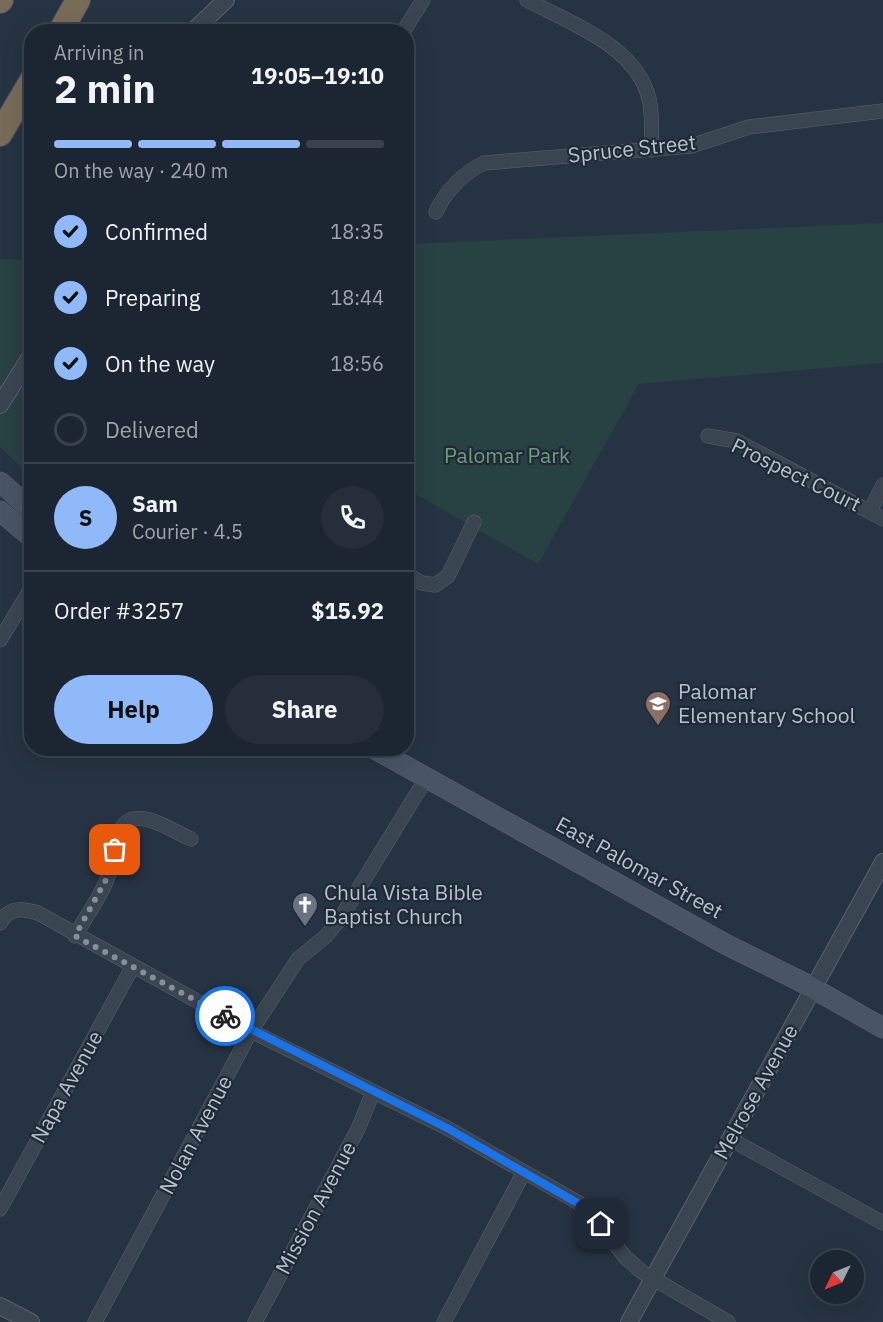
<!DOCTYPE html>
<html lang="en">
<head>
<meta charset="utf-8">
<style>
  :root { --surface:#1c2632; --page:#252e3a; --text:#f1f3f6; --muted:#a0a5ac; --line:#3a434d; --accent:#8fb9f9 }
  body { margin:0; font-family:"IBM Plex Sans",sans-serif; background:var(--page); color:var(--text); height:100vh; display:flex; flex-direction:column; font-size:22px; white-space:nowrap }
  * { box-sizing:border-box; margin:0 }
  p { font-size:20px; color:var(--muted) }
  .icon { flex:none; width:33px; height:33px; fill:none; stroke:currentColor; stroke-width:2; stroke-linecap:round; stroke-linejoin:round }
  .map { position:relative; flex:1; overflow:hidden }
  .drawer { position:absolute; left:24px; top:24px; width:390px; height:732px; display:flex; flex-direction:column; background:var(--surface); border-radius:24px; box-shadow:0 6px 24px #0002,0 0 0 2px var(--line) }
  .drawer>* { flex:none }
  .needle { width:39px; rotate:227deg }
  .controls { position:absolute; left:810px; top:1250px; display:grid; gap:12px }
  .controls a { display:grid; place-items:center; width:54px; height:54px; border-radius:50%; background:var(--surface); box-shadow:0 6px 24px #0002,0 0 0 2px var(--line); font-size:30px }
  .pin { position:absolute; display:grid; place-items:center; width:51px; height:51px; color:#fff; margin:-26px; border-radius:12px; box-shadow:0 3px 9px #0006 }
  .courier { position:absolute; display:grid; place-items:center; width:60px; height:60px; margin:-30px; border:4px solid #1a73e8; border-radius:50%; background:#fff; color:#222; box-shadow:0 2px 8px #0007 }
  .summary em { font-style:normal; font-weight:700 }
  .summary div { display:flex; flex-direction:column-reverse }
  .summary { display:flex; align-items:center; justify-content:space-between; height:102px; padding:0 30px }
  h1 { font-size:39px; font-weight:700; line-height:45px }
  .bar { display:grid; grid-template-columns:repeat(4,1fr); gap:9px 6px; align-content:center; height:72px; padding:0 30px }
  .bar i { height:8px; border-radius:4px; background:var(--line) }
  .bar .active { background:var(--accent) }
  .bar p { grid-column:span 4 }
  .line { display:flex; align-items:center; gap:15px; padding:0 30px; border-top:2px solid var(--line) }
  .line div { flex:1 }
  .round { display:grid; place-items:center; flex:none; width:63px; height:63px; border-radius:32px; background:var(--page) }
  ol { padding:0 30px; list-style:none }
  li { display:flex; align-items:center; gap:18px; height:66px }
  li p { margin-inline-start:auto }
  li .icon { padding:6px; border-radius:50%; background:var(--accent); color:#111; stroke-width:4 }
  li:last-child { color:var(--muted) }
  li i { width:33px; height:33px; border:3px solid var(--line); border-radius:50% }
  .action { display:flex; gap:12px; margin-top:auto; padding:12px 30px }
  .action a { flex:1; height:69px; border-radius:36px; background:var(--accent); color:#111; font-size:24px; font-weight:700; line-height:69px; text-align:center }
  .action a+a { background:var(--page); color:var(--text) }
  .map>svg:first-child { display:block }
  .green { fill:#284143 }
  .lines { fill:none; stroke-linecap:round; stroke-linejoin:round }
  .minor-casing { stroke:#59626f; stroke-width:15 }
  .tertiary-casing { stroke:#59626f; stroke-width:18 }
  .secondary-casing { stroke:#59626f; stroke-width:21 }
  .motorway-casing { stroke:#454f5c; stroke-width:26 }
  .minor { stroke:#3b4552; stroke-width:14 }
  .tertiary { stroke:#3b4552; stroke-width:16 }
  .secondary { stroke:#495465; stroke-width:20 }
  .motorway { stroke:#786b58; stroke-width:24 }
  .done { stroke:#858f9c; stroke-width:6; stroke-dasharray:0 10.8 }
  .route { stroke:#1a73e8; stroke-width:8 }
  .labels { text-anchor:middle; stroke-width:4.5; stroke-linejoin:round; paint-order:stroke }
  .street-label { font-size:21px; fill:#b8c0cc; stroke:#1f2937 }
  .park-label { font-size:21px; fill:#6f9d79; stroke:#1f2937 }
  .poi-label { font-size:21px; fill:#b8c0cc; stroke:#1f2937; text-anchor:start }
</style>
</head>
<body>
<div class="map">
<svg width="883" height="1322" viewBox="0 0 883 1322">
  <rect width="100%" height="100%" fill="#263342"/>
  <!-- green -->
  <path class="green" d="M883,223V363L639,384L538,564L407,489L406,244Z
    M0,259L31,260V477L0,447Z"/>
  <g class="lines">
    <defs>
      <path id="minor" d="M527,0C570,23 637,46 649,99C653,115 651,133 652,150
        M403,32L423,0
        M436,212C445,192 464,172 484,163L691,146L749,127L883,111
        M708,436L737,441L883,519
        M870,511L883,485
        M406,574L422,583L435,585L448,576L474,522
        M0,640L32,587
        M0,923C9,907 22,908 38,913L251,1031L447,1128L586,1207L626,1258L642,1272L728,1322
        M75,936C86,916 104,893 110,870C114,857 114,827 130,820C148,813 175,832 191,839
        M730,1139L883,1223
        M0,1209L133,966
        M95,1322L251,1031L298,959L326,936L340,919L427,777
        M255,1322L358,1129L373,1092
        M444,1322L524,1172"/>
      <path id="tertiary" d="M192,32L226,0
        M0,405L32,354
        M0,1306L31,1322
        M629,1322L883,862"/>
      <path id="secondary" d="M0,482L32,510
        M0,511L32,538
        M373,748L727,945L800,981L883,1028"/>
      <path id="motorway" d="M0,1L1,0
        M60,32L78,0
        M0,134L32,80"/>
    </defs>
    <!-- minor casing -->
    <use href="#minor" class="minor-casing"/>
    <!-- tertiary casing -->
    <use href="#tertiary" class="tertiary-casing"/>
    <!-- secondary casing -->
    <use href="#secondary" class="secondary-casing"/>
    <!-- motorway casing -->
    <use href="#motorway" class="motorway-casing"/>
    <!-- minor -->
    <use href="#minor" class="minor"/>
    <!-- tertiary -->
    <use href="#tertiary" class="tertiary"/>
    <!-- secondary -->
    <use href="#secondary" class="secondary"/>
    <!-- motorway -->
    <use href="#motorway" class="motorway"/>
  </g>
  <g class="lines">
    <!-- done -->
    <path class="done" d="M115,850L109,874L75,936L225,1016"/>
    <!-- route -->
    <path class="route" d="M225,1016L447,1128L586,1208L601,1224"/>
  </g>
  <!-- icons -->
  <defs>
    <symbol id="school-pin" viewBox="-11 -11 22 30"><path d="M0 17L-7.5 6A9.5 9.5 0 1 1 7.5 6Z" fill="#8d6e63" stroke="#1f2937"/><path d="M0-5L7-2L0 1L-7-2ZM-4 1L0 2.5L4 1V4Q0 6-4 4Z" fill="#fff"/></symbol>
    <symbol id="church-pin" viewBox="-11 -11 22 30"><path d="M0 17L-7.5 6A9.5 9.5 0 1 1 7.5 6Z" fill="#6b7280" stroke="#1f2937"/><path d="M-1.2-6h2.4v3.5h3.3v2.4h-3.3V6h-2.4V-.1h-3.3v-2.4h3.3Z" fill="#fff"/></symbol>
  </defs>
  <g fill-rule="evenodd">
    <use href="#school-pin" x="643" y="689" width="30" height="40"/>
    <use href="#church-pin" x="290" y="890" width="30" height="40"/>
  </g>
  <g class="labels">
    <!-- street labels -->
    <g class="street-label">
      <text transform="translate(632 149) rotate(-6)" y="7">Spruce Street</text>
      <text transform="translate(796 475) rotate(26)" y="7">Prospect Court</text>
      <text transform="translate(639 868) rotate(29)" y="7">East Palomar Street</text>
      <text transform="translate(67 1087) rotate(-61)" y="7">Napa Avenue</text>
      <text transform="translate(756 1092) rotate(-61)" y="7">Melrose Avenue</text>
      <text transform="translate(196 1135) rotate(-62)" y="7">Nolan Avenue</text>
      <text transform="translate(316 1208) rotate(-62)" y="7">Mission Avenue</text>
    </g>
    <!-- park labels -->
    <g class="park-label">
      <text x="507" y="463">Palomar Park</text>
    </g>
    <!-- poi labels -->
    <g class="poi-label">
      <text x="678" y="699">Palomar<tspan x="678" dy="24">Elementary School</tspan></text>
      <text x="324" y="900">Chula Vista Bible<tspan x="324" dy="24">Baptist Church</tspan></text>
    </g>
  </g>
</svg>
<div class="controls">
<a><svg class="needle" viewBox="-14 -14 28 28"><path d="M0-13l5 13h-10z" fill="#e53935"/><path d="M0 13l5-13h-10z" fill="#a0a5ac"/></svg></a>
</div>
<div class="pin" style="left:115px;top:850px;background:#ea580c"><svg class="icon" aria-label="bag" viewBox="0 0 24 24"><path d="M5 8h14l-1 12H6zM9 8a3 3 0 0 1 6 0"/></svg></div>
<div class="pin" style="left:601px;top:1224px;background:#1f2937"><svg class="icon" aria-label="home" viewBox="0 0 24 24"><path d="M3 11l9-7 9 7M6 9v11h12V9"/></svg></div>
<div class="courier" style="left:225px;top:1016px"><svg class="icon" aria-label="bike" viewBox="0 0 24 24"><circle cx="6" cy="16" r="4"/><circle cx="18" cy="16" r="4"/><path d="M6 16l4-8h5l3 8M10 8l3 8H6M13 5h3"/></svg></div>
<section class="drawer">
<div class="summary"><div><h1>2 min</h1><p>Arriving in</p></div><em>19:05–19:10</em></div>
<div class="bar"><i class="active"></i><i class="active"></i><i class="active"></i><i></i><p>On the way · 240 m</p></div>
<ol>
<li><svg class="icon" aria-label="check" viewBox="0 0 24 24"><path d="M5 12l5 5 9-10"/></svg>Confirmed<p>18:35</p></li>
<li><svg class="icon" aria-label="check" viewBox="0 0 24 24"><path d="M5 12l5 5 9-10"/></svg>Preparing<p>18:44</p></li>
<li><svg class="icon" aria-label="check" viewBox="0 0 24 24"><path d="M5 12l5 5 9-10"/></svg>On the way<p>18:56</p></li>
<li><i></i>Delivered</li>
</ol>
<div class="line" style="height:108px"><b class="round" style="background:var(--accent);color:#111">S</b><div><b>Sam</b><p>Courier · 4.5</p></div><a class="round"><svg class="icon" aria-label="phone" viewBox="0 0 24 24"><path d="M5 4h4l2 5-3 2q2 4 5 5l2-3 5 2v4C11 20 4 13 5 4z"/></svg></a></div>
<div class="line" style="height:78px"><div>Order #3257</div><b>$15.92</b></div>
<div class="action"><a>Help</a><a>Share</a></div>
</section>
</div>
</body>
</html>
